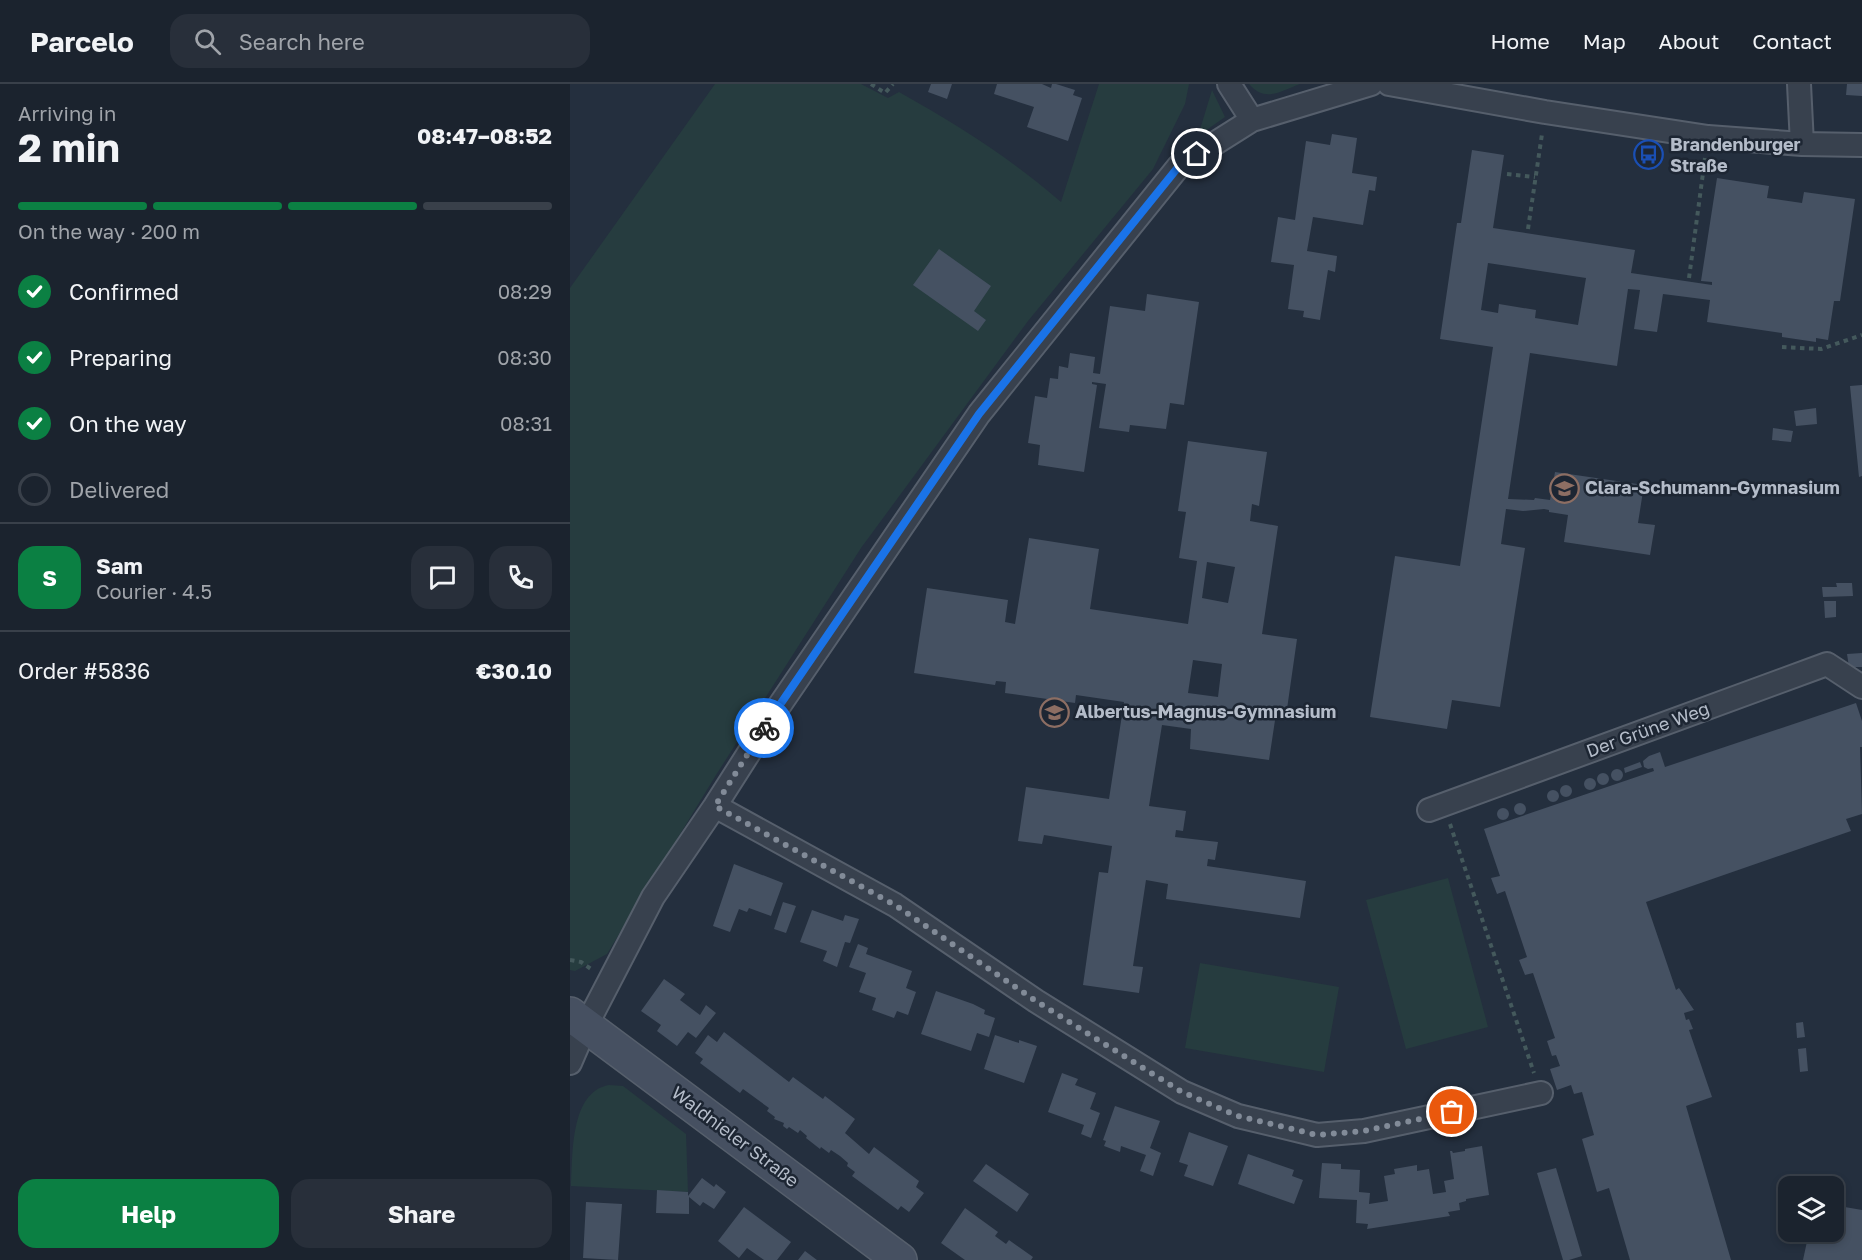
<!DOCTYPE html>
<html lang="en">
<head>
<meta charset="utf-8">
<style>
  :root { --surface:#1b232e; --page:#282f3a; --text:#f1f3f6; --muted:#a0a4aa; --line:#39404a; --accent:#0b8043 }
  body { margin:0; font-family:"Golos Text",sans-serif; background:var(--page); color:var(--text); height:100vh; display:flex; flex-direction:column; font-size:22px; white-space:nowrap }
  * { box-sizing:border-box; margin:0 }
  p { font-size:20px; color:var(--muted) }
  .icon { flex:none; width:33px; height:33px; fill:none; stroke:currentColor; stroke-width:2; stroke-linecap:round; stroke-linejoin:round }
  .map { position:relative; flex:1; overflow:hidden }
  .panel { display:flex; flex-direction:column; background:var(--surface); width:570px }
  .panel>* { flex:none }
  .buttons { position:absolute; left:1208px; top:1092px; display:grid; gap:12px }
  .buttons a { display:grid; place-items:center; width:66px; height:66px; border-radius:12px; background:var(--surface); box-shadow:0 3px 9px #0003,0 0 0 2px var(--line); font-size:30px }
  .pin { position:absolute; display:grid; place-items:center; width:51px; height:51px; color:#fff; margin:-26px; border:3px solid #fff; border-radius:50%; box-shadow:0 2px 6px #0007 }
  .courier { position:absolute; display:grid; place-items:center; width:60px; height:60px; margin:-30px; border:4px solid #1a73e8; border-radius:50%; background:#fff; color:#222; box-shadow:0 2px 8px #0007 }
  .headline em { font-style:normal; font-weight:700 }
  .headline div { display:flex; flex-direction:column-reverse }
  .headline { display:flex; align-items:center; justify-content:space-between; height:102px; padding:0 18px }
  h1 { font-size:39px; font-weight:700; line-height:45px }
  .bar { display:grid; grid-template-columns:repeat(4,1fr); gap:9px 6px; align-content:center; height:72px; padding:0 18px }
  .bar i { height:8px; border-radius:4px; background:var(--line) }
  .bar .selected { background:var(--accent) }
  .bar p { grid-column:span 4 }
  .line { display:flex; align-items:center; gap:15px; padding:0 18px; border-top:2px solid var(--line) }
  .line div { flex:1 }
  .round { display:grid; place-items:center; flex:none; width:63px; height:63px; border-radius:18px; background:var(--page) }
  ol { padding:0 18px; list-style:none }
  li { display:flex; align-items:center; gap:18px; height:66px }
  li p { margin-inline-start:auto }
  li .icon { padding:6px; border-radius:50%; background:var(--accent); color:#fff; stroke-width:4 }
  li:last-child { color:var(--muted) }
  li i { width:33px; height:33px; border:3px solid var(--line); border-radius:50% }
  .action { display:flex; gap:12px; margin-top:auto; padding:12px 18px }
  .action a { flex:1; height:69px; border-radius:18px; background:var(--accent); color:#fff; font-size:24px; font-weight:700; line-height:69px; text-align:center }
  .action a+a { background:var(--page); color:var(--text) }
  header { display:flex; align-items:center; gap:36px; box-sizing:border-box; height:84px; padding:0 30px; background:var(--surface); border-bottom:2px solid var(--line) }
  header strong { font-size:28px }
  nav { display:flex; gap:33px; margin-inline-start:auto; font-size:21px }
  .search { width:420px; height:54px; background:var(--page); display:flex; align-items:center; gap:15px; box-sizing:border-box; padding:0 21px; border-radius:18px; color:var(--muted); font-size:22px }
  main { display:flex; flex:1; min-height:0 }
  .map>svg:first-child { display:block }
  .green { fill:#263c3f }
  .building { fill:#455162; fill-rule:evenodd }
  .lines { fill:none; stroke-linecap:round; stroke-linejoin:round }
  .minor-casing { stroke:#565f6c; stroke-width:26 }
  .secondary-casing { stroke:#565f6c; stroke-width:36 }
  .path { stroke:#44595c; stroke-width:4; stroke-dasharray:4.5 4.5; stroke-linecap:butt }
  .minor { stroke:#38414e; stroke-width:22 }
  .secondary { stroke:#465061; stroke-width:33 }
  .done { stroke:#828b98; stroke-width:6; stroke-dasharray:0 10.8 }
  .route { stroke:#1a73e8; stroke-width:8 }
  .labels { text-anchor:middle; stroke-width:5; stroke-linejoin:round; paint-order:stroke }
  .poi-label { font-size:18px; font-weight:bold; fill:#b4bcc9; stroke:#1d2633; text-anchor:start }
  .street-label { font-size:18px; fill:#b4bcc9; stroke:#1d2633 }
</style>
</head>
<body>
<header>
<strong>Parcelo</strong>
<div class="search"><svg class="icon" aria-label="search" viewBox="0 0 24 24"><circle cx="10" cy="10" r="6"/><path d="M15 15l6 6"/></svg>Search here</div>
<nav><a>Home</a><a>Map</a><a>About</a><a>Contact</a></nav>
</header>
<main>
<section class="panel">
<div class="headline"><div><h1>2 min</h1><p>Arriving in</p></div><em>08:47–08:52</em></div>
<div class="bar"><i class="selected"></i><i class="selected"></i><i class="selected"></i><i></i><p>On the way · 200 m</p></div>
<ol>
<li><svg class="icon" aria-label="check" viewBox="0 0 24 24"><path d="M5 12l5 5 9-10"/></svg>Confirmed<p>08:29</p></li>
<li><svg class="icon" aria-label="check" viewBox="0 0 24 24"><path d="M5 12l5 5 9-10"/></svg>Preparing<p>08:30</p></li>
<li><svg class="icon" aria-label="check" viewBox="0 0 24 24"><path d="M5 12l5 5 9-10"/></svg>On the way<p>08:31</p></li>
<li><i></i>Delivered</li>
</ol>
<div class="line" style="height:108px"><b class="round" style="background:var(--accent);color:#fff">S</b><div><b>Sam</b><p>Courier · 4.5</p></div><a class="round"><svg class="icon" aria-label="chat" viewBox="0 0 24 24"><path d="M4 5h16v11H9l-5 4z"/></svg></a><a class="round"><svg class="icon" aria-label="phone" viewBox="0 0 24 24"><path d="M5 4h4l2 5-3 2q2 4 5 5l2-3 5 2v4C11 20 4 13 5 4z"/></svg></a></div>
<div class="line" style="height:78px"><div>Order #5836</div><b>€30.10</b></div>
<div class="action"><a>Help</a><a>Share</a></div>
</section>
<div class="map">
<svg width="1292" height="1176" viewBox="0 0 1292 1176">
  <rect width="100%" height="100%" fill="#242f3e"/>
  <!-- green -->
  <path class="green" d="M145,0H291L318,14L329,8C386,40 442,75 491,118L529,0H619L615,20L583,85L458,237L291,464L146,691L37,870L5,887L0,886V204Z
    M679,0H730C711,7 695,19 679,0Z
    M642,6L655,33L628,52Z
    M878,794L918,943L836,965L796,816Z
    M630,879L769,903L754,988L615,964Z
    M39,1001L53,1002L116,1050L118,1108L1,1102C3,1070 0,1008 39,1001Z"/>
  <!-- building -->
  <path class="building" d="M361,0H382L377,15L358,8Z
    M427,0H472L481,4L482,0H486L505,6L503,11L512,14L498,57L457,43L464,23L424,10Z
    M1277,0H1292V12L1276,11Z
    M762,50L787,54L782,89L807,93L805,107L799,106L793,141L743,133L737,167L767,172L765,188L758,186L750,236L733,233L734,227L718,225L724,181L701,178L708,133L725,136L736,57L760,61Z
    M902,66L934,71L923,144L1065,166L1061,189L1142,201V198L1131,197L1147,94L1199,102L1197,114L1232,119L1234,108L1285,115L1270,217H1264L1258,256L1246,254V258L1212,253V249L1137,238L1140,216L1093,210L1087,248L1064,245L1070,206L1058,205L1047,282L960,269L938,415L964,416L965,414L980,416L985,388L1074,401L1068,439L1085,441L1080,471L994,458L998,431L979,428V426L974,425L953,427L936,425L931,460L955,464L930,623L882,616L877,645L800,633L825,472L890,482L923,263L870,255L887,139H891ZM918,179L1016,194L1008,241L965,234L966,226L929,220L928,229L911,226Z
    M369,165L421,202L404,227L416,236L408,247L343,201Z
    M577,210L629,218L614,321L600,319L596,345L560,341L559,348L529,344L536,300L522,298V300L527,301L514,388L468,381L470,361L458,359L465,312L477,314L480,294L488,295L489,282L498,284L500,269L525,273L523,289L530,290L540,222L575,227Z
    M1292,301V392L1289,393L1280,302Z
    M1246,324L1247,340L1226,342L1224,327Z
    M1203,344L1223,347L1221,358L1202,356Z
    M618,357L697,368L689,422L682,420L680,437L708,442L692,550L727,555L717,625L707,623L699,676L620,665L621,645L592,641L579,722L616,727L613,747L606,746L605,753L648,758L645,776L638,775L637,782L736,797L730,834L596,815L598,800L576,796L563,882L573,883L569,909L513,901L529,788L538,789L542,762L474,751L472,760L448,757L456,703L539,715L554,618L506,611L505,619L435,609L436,598L426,597L425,601L344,589L357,504L438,516L435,538L445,540L459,454L529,465L520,525L618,540L627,477L609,474L616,428L608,427ZM637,478L665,483L658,519L632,514ZM623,576L652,580L648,613L618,609Z
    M1266,499H1282L1283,512L1253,513L1252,503H1267Z
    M1254,517H1266V533L1255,534Z
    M1292,569V583H1279L1277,570Z
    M1286,619L1292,637V663H1290L1292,730L1276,735L1281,747L1076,818L1106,906L1109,904L1124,926L1114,929L1116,936L1119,935L1123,945L1119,946L1142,1013L1116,1022L1161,1176H1060L1039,1104L1027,1108L1012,1055L1024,1051L1012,1008L1004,1010L1001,1001L987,1006L980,985L990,982L986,971L982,972L977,957L985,954L963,889L955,891L949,876L957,873L935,807L927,810L921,794L930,792L914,745L1084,687L1083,684L1078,685L1074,683L1073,677L1079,672L1090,668L1095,683Z
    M1070,678L1072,683L1055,689L1054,684Z
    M1041 691a6 6 0 1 1 12 0a6 6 0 1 1-12 0Z
    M1027 695a6 6 0 1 1 12 0a6 6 0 1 1-12 0Z
    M1014 700a6 6 0 1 1 12 0a6 6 0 1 1-12 0Z
    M990 707a6 6 0 1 1 12 0a6 6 0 1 1-12 0Z
    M977 712a6 6 0 1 1 12 0a6 6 0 1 1-12 0Z
    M944 725a6 6 0 1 1 12 0a6 6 0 1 1-12 0Z
    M927 730a6 6 0 1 1 12 0a6 6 0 1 1-12 0Z
    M164,780L213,799L201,832L179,824L177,828L169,825L160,848L143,842Z
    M213,818L226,822L216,849L204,845Z
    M242,826L273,837L275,831L289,835L280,859L275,858L267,883L253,877L257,867L230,858Z
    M288,860L298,864L296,870L342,887L336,904L346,908L338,931L327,927L324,934L302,926L306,914L289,908L296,889L279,883Z
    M94,895L115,910L110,916L130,931L136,921L146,929L126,954L118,948L107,962L87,947L91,941L71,927Z
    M366,907L403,920L415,926L414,930L425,934L419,953L407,949L401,967L351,950Z
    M1233,938L1235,953L1227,954L1226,939Z
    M154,948L219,998L223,993L253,1015L255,1012L285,1035L275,1049L299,1070L304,1063L349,1097L346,1103L354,1109L339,1128L331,1122L328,1126L282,1092L285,1088L277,1082L278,1079L270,1072L261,1066L259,1069L251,1063L250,1065L236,1054L237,1052L230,1046L228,1049L219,1043L217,1045L213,1042L214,1039L204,1035L205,1033L197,1027L199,1024L173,1005L170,1009L130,979L133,975L125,969L138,951L147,958Z
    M425,951L449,959V956L467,962L454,999L414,985Z
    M1236,964L1238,987L1230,988L1228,965Z
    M492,989L508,995L505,1001L526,1009L520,1025L530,1029L521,1054L511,1050L514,1041L478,1028Z
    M545,1022L590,1037L580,1064L591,1069L583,1092L570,1087L576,1071L551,1062L550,1068L534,1062L536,1057L533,1056Z
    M619,1048L658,1062L643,1102L614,1092L618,1081L609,1078Z
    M912,1062L919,1111L896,1115V1117L889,1119L890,1126L878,1128L880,1132L797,1145L798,1140L786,1139L787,1116L749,1114L752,1079L771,1080V1085L790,1086L789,1108L800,1109L799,1120L818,1117L814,1092L825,1090L824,1085L847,1081V1087L859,1085L863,1110L876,1108L874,1097L884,1095L880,1067H882L883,1069L895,1067V1065Z
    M678,1070L724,1086L722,1092L733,1096L724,1120L668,1100Z
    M416,1080L459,1110L447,1128L403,1097Z
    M986,1084L1012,1172L999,1176H993L967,1089Z
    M132,1094L144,1103L146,1100L156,1108L144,1125L133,1118L130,1122L119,1113V1130L86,1129L87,1106L118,1108V1112Z
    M16,1118L52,1120L48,1176L13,1174Z
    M1269,1122L1292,1126V1176H1233L1239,1148H1263V1136L1266,1137Z
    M174,1123L221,1158L207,1176H194L177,1164L169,1174L148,1157Z
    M395,1124L428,1148L425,1152L436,1160L439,1156L463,1173L461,1176H395L371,1159Z
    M235,1167L247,1176H228Z"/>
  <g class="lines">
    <defs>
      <path id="minor" d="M659,0L682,36
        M819,0L975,28L1138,53L1232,60L1292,61
        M1229,0L1232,60
        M145,722L325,821L466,917L612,1008L668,1032L747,1051L794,1047L971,1009
        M859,726L1257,580L1292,603
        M0,979L16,942L83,813L145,722L205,628L409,330L609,82L682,36L801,0"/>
      <path id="secondary" d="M0,930L330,1176"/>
    </defs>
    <!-- minor casing -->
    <use href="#minor" class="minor-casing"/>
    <!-- secondary casing -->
    <use href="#secondary" class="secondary-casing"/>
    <!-- path -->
    <path class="path" d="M301,0L315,9L323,0
      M937,90L965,93
      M958,145L972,50
      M1119,194L1135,74
      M1212,263L1251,265L1292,251
      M880,740L964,989
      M0,876L11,878L21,885"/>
    <!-- minor -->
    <use href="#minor" class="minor"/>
    <!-- secondary -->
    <use href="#secondary" class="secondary"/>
  </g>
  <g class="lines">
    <!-- done -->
    <path class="done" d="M194,644L145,722L325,821L466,917L520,951L612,1008L649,1024L668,1032L747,1051L794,1047L882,1028"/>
    <!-- route -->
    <path class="route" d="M194,644L409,330L609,82L627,70"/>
  </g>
  <!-- icons -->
  <defs>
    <symbol id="bus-ring" viewBox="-11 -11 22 22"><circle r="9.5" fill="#1d2633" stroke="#1a4fb4" stroke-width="1.5"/><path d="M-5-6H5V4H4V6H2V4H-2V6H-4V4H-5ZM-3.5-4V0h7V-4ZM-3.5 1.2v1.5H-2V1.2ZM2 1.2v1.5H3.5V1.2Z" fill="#1a4fb4"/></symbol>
    <symbol id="school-ring" viewBox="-11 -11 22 22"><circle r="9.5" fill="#1d2633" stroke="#8d6e63" stroke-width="1.5"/><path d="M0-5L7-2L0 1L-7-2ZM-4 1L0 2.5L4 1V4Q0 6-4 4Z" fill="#8d6e63"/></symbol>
  </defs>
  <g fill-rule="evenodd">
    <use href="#bus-ring" x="1062" y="54" width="33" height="33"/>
    <use href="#school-ring" x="978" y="388" width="33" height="33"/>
    <use href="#school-ring" x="468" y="612" width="33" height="33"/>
  </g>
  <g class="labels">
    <!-- poi labels -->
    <g class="poi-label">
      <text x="1100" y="67">Brandenburger<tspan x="1100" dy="21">Straße</tspan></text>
      <text x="1015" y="410">Clara-Schumann-Gymnasium</text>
      <text x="505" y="634">Albertus-Magnus-Gymnasium</text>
    </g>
    <!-- street labels -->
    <g class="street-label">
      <text transform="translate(1078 646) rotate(-20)" y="6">Der Grüne Weg</text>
      <text transform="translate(165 1053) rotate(37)" y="6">Waldnieler Straße</text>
    </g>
  </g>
</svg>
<div class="buttons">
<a><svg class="icon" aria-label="layers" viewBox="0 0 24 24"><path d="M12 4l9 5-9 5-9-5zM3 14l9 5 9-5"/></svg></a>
</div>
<div class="pin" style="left:882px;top:1028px;background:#ea580c"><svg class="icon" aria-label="bag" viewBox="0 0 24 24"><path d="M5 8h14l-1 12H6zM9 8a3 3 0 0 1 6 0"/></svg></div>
<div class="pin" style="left:627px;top:70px;background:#1f2937"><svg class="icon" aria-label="home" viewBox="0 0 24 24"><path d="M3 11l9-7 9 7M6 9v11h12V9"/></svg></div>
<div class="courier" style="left:194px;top:644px"><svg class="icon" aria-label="bike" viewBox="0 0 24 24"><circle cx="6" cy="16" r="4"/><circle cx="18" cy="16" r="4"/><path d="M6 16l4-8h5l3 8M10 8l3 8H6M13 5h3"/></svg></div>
</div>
</main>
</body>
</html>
